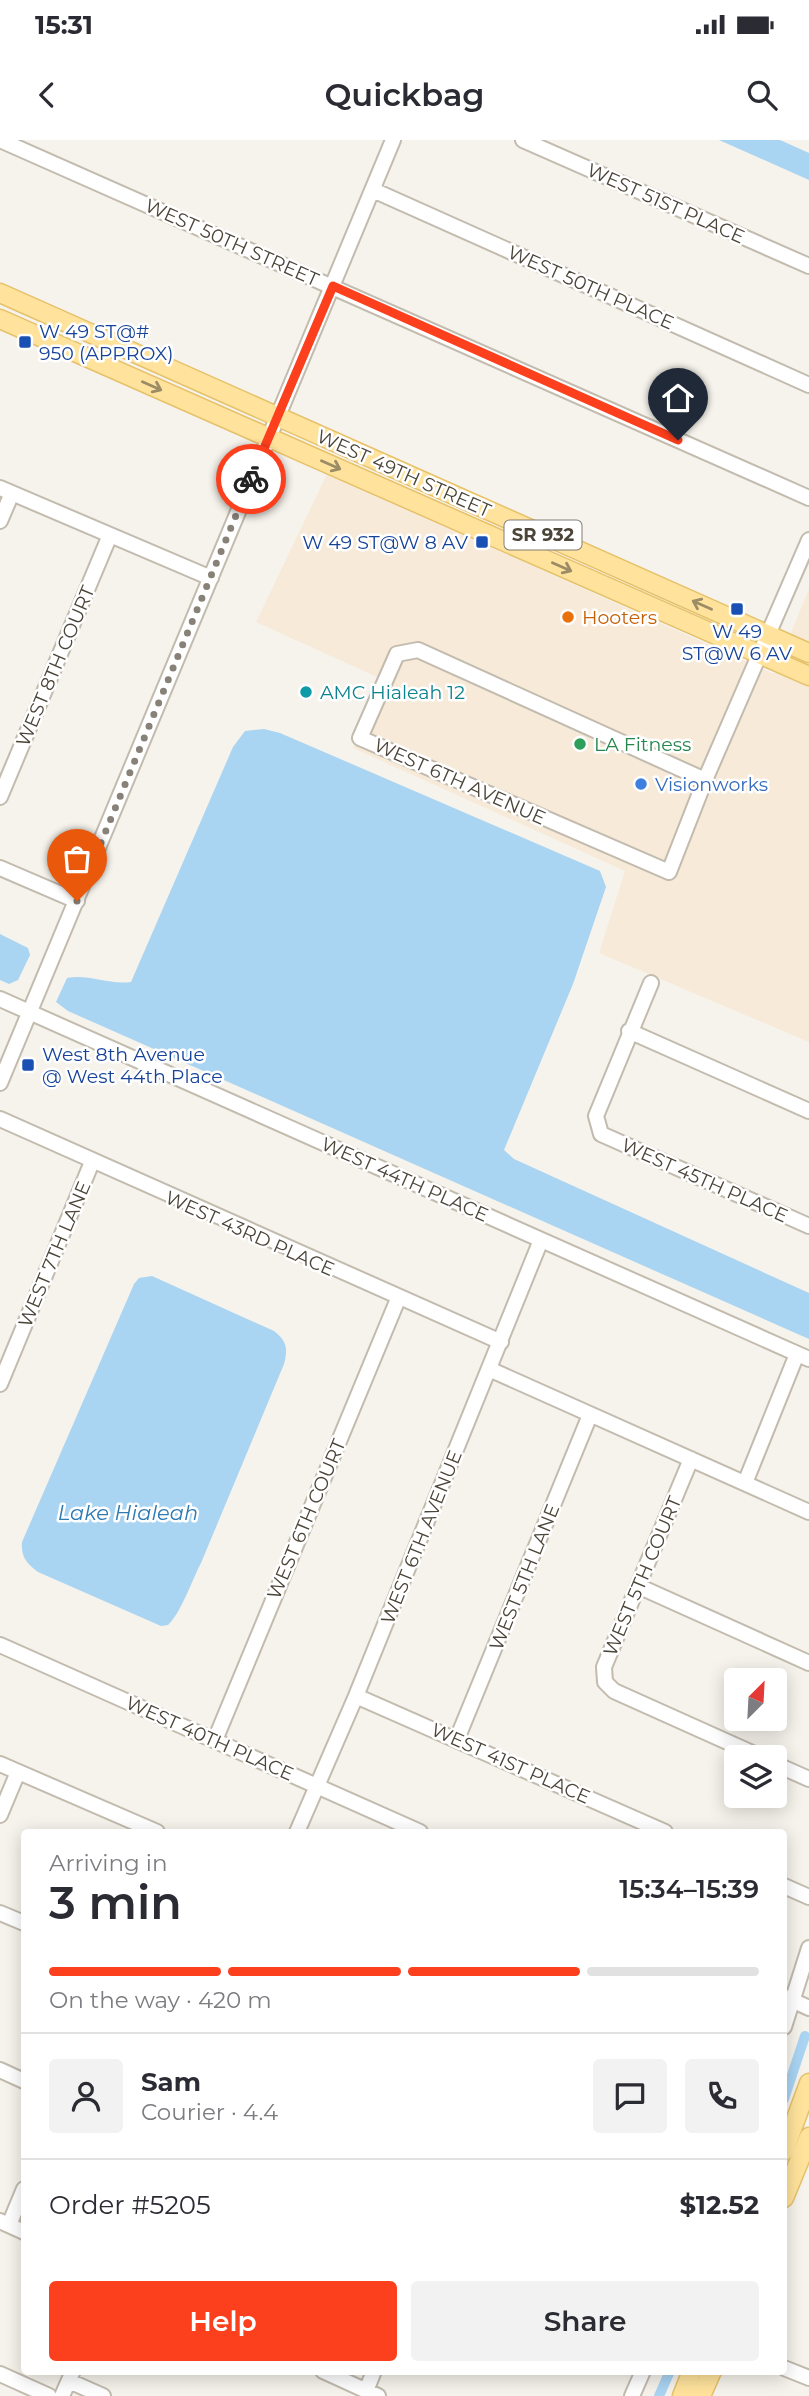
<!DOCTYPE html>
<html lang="en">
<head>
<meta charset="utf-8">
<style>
  :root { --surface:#fff; --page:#f2f2f3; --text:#2b2b33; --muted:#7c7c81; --line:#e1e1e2; --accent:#fc3f1d }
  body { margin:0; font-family:Montserrat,sans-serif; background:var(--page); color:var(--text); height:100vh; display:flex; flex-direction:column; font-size:26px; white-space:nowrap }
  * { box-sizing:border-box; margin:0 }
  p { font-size:23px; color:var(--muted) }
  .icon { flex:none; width:38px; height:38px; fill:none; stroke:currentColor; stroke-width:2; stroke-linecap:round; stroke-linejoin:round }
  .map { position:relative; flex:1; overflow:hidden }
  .side { position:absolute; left:21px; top:1689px; width:766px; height:546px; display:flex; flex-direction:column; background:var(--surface); border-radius:7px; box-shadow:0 4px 18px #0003 }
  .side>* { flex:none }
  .needle { width:46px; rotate:24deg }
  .fabs { position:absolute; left:724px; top:1528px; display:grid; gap:14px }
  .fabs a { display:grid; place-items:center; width:63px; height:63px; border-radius:7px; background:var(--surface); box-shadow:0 4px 18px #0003; font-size:35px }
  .pin { position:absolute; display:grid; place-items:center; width:60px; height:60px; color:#fff; margin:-72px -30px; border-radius:50% 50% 50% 0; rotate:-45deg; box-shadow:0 0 7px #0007 }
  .pin .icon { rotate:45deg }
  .courier { position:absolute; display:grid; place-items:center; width:70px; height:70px; margin:-35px; border:5px solid #fc3f1d; border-radius:50%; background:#fff; color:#222; box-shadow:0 2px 9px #0007 }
  .summary em { font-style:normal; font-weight:600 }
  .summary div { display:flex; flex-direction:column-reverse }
  .summary { display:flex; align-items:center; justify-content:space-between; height:119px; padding:0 28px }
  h1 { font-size:46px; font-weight:600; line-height:52px }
  .bar { display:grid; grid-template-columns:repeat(4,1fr); gap:10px 7px; align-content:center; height:84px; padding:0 28px }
  .bar i { height:9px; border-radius:5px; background:var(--line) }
  .bar .on { background:var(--accent) }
  .bar p { grid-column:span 4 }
  .line { display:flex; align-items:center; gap:18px; padding:0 28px; border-top:2px solid var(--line) }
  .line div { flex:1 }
  .round { display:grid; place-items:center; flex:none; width:74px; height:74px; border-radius:7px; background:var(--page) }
  .primary-button { display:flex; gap:14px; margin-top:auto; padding:14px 28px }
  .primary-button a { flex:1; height:80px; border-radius:7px; background:var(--accent); color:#fff; font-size:28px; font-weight:600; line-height:80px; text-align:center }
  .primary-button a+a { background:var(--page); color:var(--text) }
  .status { display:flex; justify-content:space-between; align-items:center; height:49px; padding:0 35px; background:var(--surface); direction:ltr }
  .status svg { height:19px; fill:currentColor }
  header { display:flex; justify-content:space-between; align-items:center; height:91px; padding:0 28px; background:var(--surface); font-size:32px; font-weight:600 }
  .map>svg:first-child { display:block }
  .commercial { fill:#f7ead8 }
  .water { fill:#a9d4f2 }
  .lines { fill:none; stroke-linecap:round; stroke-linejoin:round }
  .canal { stroke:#a9d4f2; stroke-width:10 }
  .minor-casing { stroke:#c2bbae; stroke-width:18 }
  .major-casing { stroke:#e6c16a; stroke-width:21 }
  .minor { stroke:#fff; stroke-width:14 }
  .major { stroke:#ffe39c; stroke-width:18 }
  .oneway { stroke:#9c8c66 }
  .done { stroke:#878178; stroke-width:7; stroke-dasharray:0 12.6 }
  .route { stroke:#fc3f1d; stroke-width:9 }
  .transit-dot { fill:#1a4fb4; stroke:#fff; stroke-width:2.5 }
  .food-dot { fill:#e8710a; stroke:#fff; stroke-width:2.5 }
  .culture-dot { fill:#0f9aa8; stroke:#fff; stroke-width:2.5 }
  .leisure-dot { fill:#2e9e5b; stroke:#fff; stroke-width:2.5 }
  .shop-dot { fill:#3f7fe0; stroke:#fff; stroke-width:2.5 }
  .labels { text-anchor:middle; stroke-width:5; stroke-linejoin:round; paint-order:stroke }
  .shield { fill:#fff; stroke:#817c74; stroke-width:2 }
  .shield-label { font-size:18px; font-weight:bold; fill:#4b4439 }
  .street-label { font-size:19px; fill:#4b4439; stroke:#fff }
  .transit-label { font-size:19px; fill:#164399; stroke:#fff; text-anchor:start }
  .food-label { font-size:19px; fill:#c56008; stroke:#fff; text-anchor:start }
  .culture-label { font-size:19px; fill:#0d838f; stroke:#fff; text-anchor:start }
  .leisure-label { font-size:19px; fill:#27864d; stroke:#fff; text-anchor:start }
  .shop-label { font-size:19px; fill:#366cbe; stroke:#fff; text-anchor:start }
  .water-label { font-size:21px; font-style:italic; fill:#2e7ab2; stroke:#fff }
</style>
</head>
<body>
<div class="status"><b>15:31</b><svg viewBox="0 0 49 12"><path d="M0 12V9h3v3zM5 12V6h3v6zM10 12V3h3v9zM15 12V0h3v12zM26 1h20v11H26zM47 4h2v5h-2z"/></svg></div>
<header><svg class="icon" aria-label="back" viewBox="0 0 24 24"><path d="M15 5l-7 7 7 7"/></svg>Quickbag<svg class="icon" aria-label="search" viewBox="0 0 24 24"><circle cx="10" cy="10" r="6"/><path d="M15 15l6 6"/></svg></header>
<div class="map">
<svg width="809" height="2256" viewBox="0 0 809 2256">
  <rect width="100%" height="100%" fill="#f6f3ec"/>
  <!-- commercial -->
  <path class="commercial" d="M327,334L774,534L809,449V902L599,813L625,731L353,608L377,537L256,482Z"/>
  <!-- water -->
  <path class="water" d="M719,0H780L809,13V40Z
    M264,589L280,593L600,731L606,747L573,844L504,1010L514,1019L809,1153V1199L68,871L56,862L67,838C89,834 108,845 131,842L233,607L245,591Z
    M0,794L28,808L30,815L18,840L9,844L0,840Z
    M152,1136L274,1191C287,1201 288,1209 284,1224L201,1423C192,1440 181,1473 168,1485L161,1486L38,1432C26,1423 21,1417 22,1402L134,1144L139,1138Z"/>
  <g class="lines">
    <!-- canal -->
    <path class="canal" d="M784,1959L805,1896
      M659,2256L670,2231"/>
    <defs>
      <path id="minor" d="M0,0L809,358
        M523,0L809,126
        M373,50L809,245
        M0,348L211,438
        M0,381L12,353
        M705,640L669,732L360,598L397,514L418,510L705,640L809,400
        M0,657L110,395
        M0,728L77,761
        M651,843L596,976L601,994L809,1086
        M0,859L809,1219
        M629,891L809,971
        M0,943L393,0
        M0,979L501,1202
        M489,1229L809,1372
        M0,1244L92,1022
        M691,1319L604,1527L605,1542L614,1551L761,1617
        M745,1343L797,1214
        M638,1446L809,1523
        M0,1505L420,1692
        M356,1556L665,1692
        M457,1599L590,1275
        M215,1600L398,1159
        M0,1624L157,1692
        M775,1624L809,1639
        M0,1675L18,1632
        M297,1692L356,1556L541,1100
        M784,1746L809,1757
        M0,1773L24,1783
        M785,1857L809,1868
        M784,1887L809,1808
        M0,1930L24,1941
        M0,2081L24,2092
        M9,2085L24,2049
        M784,2228L809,2238
        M323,2231L378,2256
        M0,2234L49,2256
        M69,2241L103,2256
        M366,2251L374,2231
        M62,2256L73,2231
        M632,2256L643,2231"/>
      <path id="major" d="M0,153L809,513
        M0,179L809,536
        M784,2011L809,1943
        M784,2058L809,1997
        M682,2256L692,2231
        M701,2256L712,2231"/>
    </defs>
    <!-- minor casing -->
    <use href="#minor" class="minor-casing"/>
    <!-- major casing -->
    <use href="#major" class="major-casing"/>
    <!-- minor -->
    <use href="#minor" class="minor"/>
    <!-- major -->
    <use href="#major" class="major"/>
  </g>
  <!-- one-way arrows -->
  <defs><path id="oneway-shaft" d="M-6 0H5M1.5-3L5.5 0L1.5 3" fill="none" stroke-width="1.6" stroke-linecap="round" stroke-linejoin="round" transform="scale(1.75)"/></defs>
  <g class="oneway">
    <use href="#oneway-shaft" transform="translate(152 246) rotate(24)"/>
    <use href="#oneway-shaft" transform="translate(331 325) rotate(24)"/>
    <use href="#oneway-shaft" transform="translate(562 427) rotate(24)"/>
    <use href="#oneway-shaft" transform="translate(702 465) rotate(-156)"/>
  </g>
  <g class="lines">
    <!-- done -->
    <path class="done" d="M77,761L251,339"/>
    <!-- route -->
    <path class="route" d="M251,339L333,146L678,300"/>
  </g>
  <!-- markers -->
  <g class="transit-dot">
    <rect x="18" y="195" width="14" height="14" rx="3.5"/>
    <rect x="475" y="395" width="14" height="14" rx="3.5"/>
    <rect x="730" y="462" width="14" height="14" rx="3.5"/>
    <rect x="21" y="918" width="14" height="14" rx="3.5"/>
  </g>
  <circle class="food-dot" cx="568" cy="477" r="7"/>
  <circle class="culture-dot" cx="306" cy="552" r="7"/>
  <circle class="leisure-dot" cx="580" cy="604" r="7"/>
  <circle class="shop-dot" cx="641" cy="644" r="7"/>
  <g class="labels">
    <!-- shield labels -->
    <rect class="shield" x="504.5" y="380.5" width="77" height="29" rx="5"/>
    <g class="shield-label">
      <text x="543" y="401">SR 932</text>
    </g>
    <!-- street labels -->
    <g class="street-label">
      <text transform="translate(666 63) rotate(24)" y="7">WEST 51ST PLACE</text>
      <text transform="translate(232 102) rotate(24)" y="7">WEST 50TH STREET</text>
      <text transform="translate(591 147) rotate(24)" y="7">WEST 50TH PLACE</text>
      <text transform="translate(404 333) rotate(24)" y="7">WEST 49TH STREET</text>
      <text transform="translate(55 526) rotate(-67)" y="7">WEST 8TH COURT</text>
      <text transform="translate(460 641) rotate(24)" y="7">WEST 6TH AVENUE</text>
      <text transform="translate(405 1039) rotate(24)" y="7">WEST 44TH PLACE</text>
      <text transform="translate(705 1040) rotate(24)" y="7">WEST 45TH PLACE</text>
      <text transform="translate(250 1093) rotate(24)" y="7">WEST 43RD PLACE</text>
      <text transform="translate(54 1114) rotate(-67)" y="7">WEST 7TH LANE</text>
      <text transform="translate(306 1379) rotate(-67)" y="7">WEST 6TH COURT</text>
      <text transform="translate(421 1397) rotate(-68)" y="7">WEST 6TH AVENUE</text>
      <text transform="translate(642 1436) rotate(-67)" y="7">WEST 5TH COURT</text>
      <text transform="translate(524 1437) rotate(-68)" y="7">WEST 5TH LANE</text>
      <text transform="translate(210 1598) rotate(24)" y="7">WEST 40TH PLACE</text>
      <text transform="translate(511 1623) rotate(24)" y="7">WEST 41ST PLACE</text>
    </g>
    <!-- transit labels -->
    <g class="transit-label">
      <text x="39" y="198">W 49 ST@#<tspan x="39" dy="22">950 (APPROX)</tspan></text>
      <text x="468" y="409" text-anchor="end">W 49 ST@W 8 AV</text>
      <text x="737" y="498" text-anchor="middle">W 49<tspan x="737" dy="22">ST@W 6 AV</tspan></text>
      <text x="42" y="921">West 8th Avenue<tspan x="42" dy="22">@ West 44th Place</tspan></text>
    </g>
    <!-- food labels -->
    <g class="food-label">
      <text x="582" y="484">Hooters</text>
    </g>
    <!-- culture labels -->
    <g class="culture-label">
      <text x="320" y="559">AMC Hialeah 12</text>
    </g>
    <!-- leisure labels -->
    <g class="leisure-label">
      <text x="594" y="611">LA Fitness</text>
    </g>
    <!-- shop labels -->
    <g class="shop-label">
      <text x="655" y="651">Visionworks</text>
    </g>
    <!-- water labels -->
    <g class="water-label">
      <text x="128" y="1380">Lake Hialeah</text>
    </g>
  </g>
</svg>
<div class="fabs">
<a><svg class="needle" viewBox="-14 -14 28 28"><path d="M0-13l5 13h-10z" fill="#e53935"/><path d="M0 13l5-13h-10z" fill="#7c7c81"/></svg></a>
<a><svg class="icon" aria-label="layers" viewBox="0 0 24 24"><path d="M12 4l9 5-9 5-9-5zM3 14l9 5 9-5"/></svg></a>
</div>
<div class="pin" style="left:77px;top:761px;background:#ea580c"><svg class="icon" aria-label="bag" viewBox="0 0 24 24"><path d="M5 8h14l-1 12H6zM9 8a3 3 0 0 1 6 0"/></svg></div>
<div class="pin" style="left:678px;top:300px;background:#1f2937"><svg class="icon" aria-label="home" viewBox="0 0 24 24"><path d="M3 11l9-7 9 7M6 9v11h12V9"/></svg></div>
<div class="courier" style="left:251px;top:339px"><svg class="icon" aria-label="bike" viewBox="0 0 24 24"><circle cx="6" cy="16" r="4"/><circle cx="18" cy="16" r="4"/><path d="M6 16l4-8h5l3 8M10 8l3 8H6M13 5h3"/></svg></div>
<section class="side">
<div class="summary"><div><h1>3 min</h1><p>Arriving in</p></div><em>15:34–15:39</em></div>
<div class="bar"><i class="on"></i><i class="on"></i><i class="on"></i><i></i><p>On the way · 420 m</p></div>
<div class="line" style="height:126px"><a class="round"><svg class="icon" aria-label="person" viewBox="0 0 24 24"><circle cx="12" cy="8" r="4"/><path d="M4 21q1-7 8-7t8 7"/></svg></a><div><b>Sam</b><p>Courier · 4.4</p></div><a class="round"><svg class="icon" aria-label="chat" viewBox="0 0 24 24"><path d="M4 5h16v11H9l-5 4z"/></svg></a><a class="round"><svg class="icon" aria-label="phone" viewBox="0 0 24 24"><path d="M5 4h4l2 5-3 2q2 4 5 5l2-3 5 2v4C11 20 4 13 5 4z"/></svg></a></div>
<div class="line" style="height:91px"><div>Order #5205</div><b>$12.52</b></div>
<div class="primary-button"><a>Help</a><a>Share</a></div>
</section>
</div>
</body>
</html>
